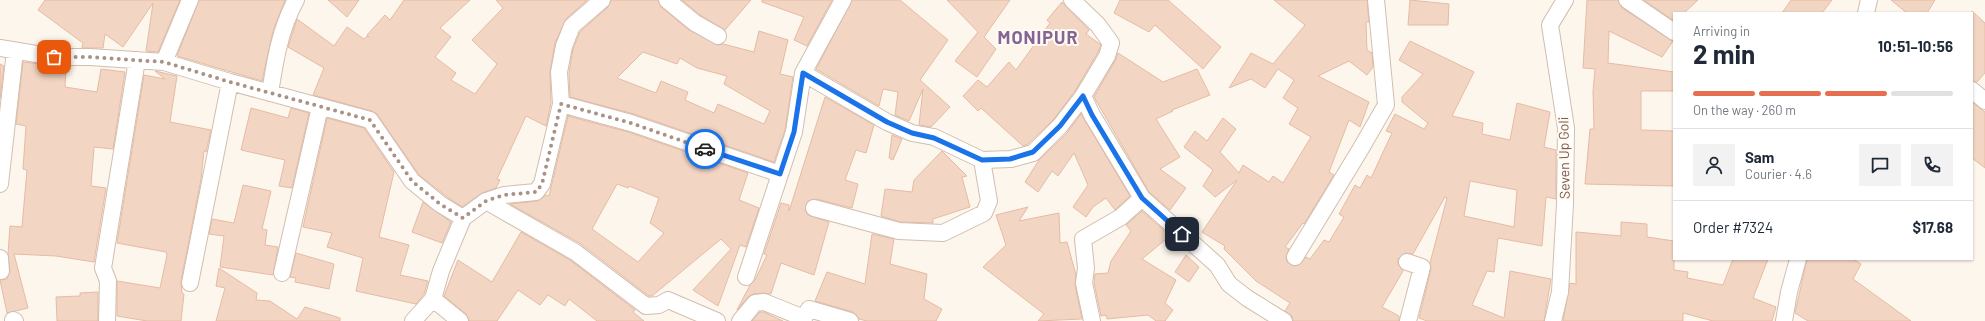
<!DOCTYPE html>
<html lang="en">
<head>
<meta charset="utf-8">
<style>
  :root { --surface:#fff; --page:#f2f2f3; --text:#1f2937; --muted:#747a83; --line:#e0e1e3; --accent:#e76f51 }
  body { margin:0; font-family:Barlow,sans-serif; background:var(--page); color:var(--text); height:100vh; display:flex; flex-direction:column; font-size:15px; white-space:nowrap }
  * { box-sizing:border-box; margin:0 }
  p { font-size:13px; color:var(--muted) }
  .icon { flex:none; width:22px; height:22px; fill:none; stroke:currentColor; stroke-width:2; stroke-linecap:round; stroke-linejoin:round }
  .map { position:relative; flex:1; overflow:hidden }
  .details { position:absolute; left:1673px; top:12px; width:300px; height:248px; display:flex; flex-direction:column; background:var(--surface); border-radius:0px; box-shadow:0 1px 3px #0004 }
  .details>* { flex:none }
  .pin { position:absolute; display:grid; place-items:center; width:34px; height:34px; color:#fff; margin:-17px; border-radius:8px; box-shadow:0 2px 6px #0006 }
  .courier { position:absolute; display:grid; place-items:center; width:40px; height:40px; margin:-20px; border:3px solid #1a73e8; border-radius:50%; background:#fff; color:#222; box-shadow:0 1px 5px #0007 }
  .overview em { font-style:normal; font-weight:700 }
  .overview div { display:flex; flex-direction:column-reverse }
  .overview { display:flex; align-items:center; justify-content:space-between; height:68px; padding:0 20px }
  h1 { font-size:26px; font-weight:700; line-height:30px }
  .bar { display:grid; grid-template-columns:repeat(4,1fr); gap:6px 4px; align-content:center; height:48px; padding:0 20px }
  .bar i { height:5px; border-radius:3px; background:var(--line) }
  .bar .on { background:var(--accent) }
  .bar p { grid-column:span 4 }
  .line { display:flex; align-items:center; gap:10px; padding:0 20px; border-top:1px solid var(--line) }
  .line div { flex:1 }
  .round { display:grid; place-items:center; flex:none; width:42px; height:42px; border-radius:0px; background:var(--page) }
  .map>svg:first-child { display:block }
  .building { fill:#f3d5c3; stroke:#e6bba3; fill-rule:evenodd }
  .lines { fill:none; stroke-linecap:round; stroke-linejoin:round }
  .street-casing { stroke:#d1beb0; stroke-width:18 }
  .street { stroke:#fff; stroke-width:16 }
  .done { stroke:#a89285; stroke-width:4; stroke-dasharray:0 7.2 }
  .route { stroke:#1a73e8; stroke-width:5 }
  .labels { text-anchor:middle; stroke-width:4; stroke-linejoin:round; paint-order:stroke }
  .street-label { font-size:14px; fill:#7a5c4d; stroke:#fffaf3 }
  .district-label { font-size:18px; font-weight:bold; letter-spacing:1px; fill:#846695; stroke:#fffaf3 }
</style>
</head>
<body>
<div class="map">
<svg width="1985" height="321" viewBox="0 0 1985 321">
  <rect width="100%" height="100%" fill="#fdf6ec"/>
  <!-- building -->
  <path class="building" d="M45,0H180L158,52L146,51L153,3L123,47L105,34L103,48H82L83,43L38,10Z
    M199,0H285L273,31L262,81L177,56Z
    M328,0H359L347,17Z
    M404,0H470L440,28L451,37L435,57L456,73L451,80L475,94L497,64L472,40L503,8L496,0H587L566,19L555,43L550,72L551,103L546,126L526,116L497,179L500,180L496,188L482,193L462,207L446,196L419,175L377,114L372,111L313,95L324,68L288,47L297,19L334,46L347,27L364,39L367,36L369,37L367,35L385,15L390,20Z
    M611,0H658L661,7L689,30L718,45L723,44L754,52L759,31L788,40L780,74L793,77L785,130L774,162L634,114L570,97L569,73L573,49L580,32L608,7ZM643,52L677,64L680,58L697,68L727,76L724,84L770,111L764,124L718,104L714,113L685,100L688,92L661,81L656,93L617,78Z
    M682,0H751L725,30L700,15Z
    M762,0H832L807,46L794,40L804,17L762,2Z
    M852,0H900L948,40L920,80L950,107L931,127L919,125L923,89L909,121L895,115L898,92L883,89L879,106L816,69Z
    M947,0H1010L984,37L996,49L977,77L955,61L978,32Z
    M1120,0H1168L1221,47L1203,69L1155,25L1149,32L1114,13Z
    M1274,0H1367L1369,22H1366L1367,50L1372,53L1373,67L1367,75L1349,61L1318,76L1369,102L1360,127L1349,120L1329,172L1334,175L1304,224L1303,223L1285,247L1289,249L1286,256L1287,262L1294,266L1299,265L1306,257L1310,259L1324,240L1329,242L1344,217L1339,214L1355,185L1360,188L1367,175L1371,178L1392,133L1386,131L1395,114L1424,129L1428,123L1402,102V97L1423,74L1399,60L1410,41L1474,72L1452,116L1483,123L1482,134L1510,140L1517,103L1550,112L1544,147L1556,150V199L1546,197L1542,246L1498,238L1494,272L1487,271L1472,305L1504,318L1510,271L1551,279L1544,321H1427L1419,318L1431,269L1430,263L1447,198L1445,197L1413,254L1405,253L1398,259V264L1403,271L1382,307L1399,316V321H1293L1292,316L1285,311L1290,303L1256,281L1224,249L1225,246L1202,232L1237,180L1215,197L1203,186L1213,170L1184,147L1195,131L1207,141L1223,118L1236,129L1220,152L1239,173L1243,165L1269,182L1273,176L1283,183L1311,137L1289,124L1298,108L1283,98L1294,80L1278,69L1265,88L1251,79L1229,88L1251,53L1273,64L1305,25ZM1470,181L1517,190L1514,227L1464,216Z
    M1410,0L1449,4L1448,25H1408Z
    M1587,0H1618L1622,8L1673,41L1662,57L1609,31L1608,63L1674,72V91H1641V130L1674,131V186L1585,184L1590,129H1594L1593,92L1595,69L1583,68Z
    M1644,0H1698L1684,13H1674V21Z
    M1791,0H1832L1822,13H1782Z
    M1891,0H1935L1927,13H1907Z
    M1062,2L1089,30L1086,34L1101,45L1098,52L1075,91L1053,120L1028,144L1023,146L981,108L978,111L963,96L978,80L987,87L1009,62L1016,70L1050,23L1047,20Z
    M1972,11L1985,23V73L1977,82L1972,81Z
    M1118,53L1163,82L1197,69L1210,95L1172,110L1173,111L1156,119L1180,157L1160,169L1186,188L1170,210L1149,192L1094,97L1115,61Z
    M23,62L66,67L65,87L97,92L101,69L125,72L113,149L94,147L91,186L106,188L94,262L56,256L14,254L28,308L7,313L0,280L7,279L10,271L8,254L10,226L22,227L27,170L23,169L26,126L16,124Z
    M0,64L4,66L0,99Z
    M155,71L177,76L170,122L211,130L206,152L204,151L201,179L181,281L182,293L184,294L181,321H147L117,316V281L160,288L167,255L166,252L117,243L144,75L165,79Z
    M825,97L874,125L866,153L856,150L845,180L858,184L852,208L816,199L808,201L805,210L808,215L829,222L814,275L781,263L771,294L763,293L753,294L748,297L737,310L750,285L755,280L767,255L764,254L781,203L789,205V211L791,205Z
    M1972,102L1985,112V168L1972,158Z
    M251,108L288,118L291,108L309,113L292,188L279,186L285,160L241,150Z
    M1081,114L1130,196L1115,210L1106,198L1093,207L1086,217L1073,207L1088,185L1074,153L1058,176L1052,171L1038,192L1025,182L1039,160L1067,133Z
    M568,116L628,132L748,173L739,200L759,208L746,247L740,245L718,306L693,290L731,249L721,239L652,296H649L581,244L510,204L537,201L546,195L549,196ZM617,184L628,188L629,186L659,198L650,223L664,233L638,262L592,229Z
    M327,118L364,128L394,172L379,237L409,245L400,275L428,281L424,294L416,304L356,291L363,258L327,247L332,233L303,227Z
    M892,135L902,139L893,160L889,158Z
    M942,151L967,176L962,177L970,207L933,219V223L900,222L881,216L885,189L912,192L914,180Z
    M243,185L271,191L262,229L267,230L265,245L278,247L273,275L220,267L224,236L209,234L212,219L234,223Z
    M423,202L451,222L442,243L412,232Z
    M1028,207L1019,221L1059,213L1060,243L1067,242L1076,275L1075,285L1082,319L1038,321L1044,314L983,267L1006,245L996,215Z
    M1142,211L1170,236L1142,259L1176,280L1165,303L1173,310L1165,321H1156L1148,315L1107,319L1106,315L1101,316L1094,283L1095,274L1108,273L1111,261L1131,231L1126,225Z
    M1621,222L1647,224V237L1674,241V270L1688,272L1687,278L1723,285L1733,259H1768L1753,298L1776,307L1772,321H1713L1683,313V321H1563L1570,283L1576,284V232L1621,236Z
    M521,232L570,260L635,310L633,312L644,321H597L569,299L565,306L548,295L540,305L518,290L497,321H469L466,314L444,296L458,260L492,282Z
    M872,234L894,239L890,264L927,274L924,299L942,309L936,321H867L859,319L853,312L815,301L827,272L865,284Z
    M296,253L334,264L329,289L295,282L296,278L290,277Z
    M1186,255L1199,267L1189,282L1175,272Z
    M1807,259H1853L1861,264L1853,279L1911,321H1808L1795,313Z
    M219,268L257,293L256,300L270,301L297,319L305,307L340,318V321H216L225,288L216,286Z
    M98,292V321H57L56,297L80,296V293Z
    M760,312H763L783,321H752Z"/>
  <g class="lines">
    <defs>
      <path id="street" d="M667,0L695,23L718,36
        M1627,0L1674,32
        M1866,13L1869,0
        M0,48L54,57H90L164,62L230,82L370,120L412,181L440,204L463,218
        M164,62L190,0
        M803,73L887,122L912,133L934,137L982,160L1011,159L1033,153L1060,126L1083,96L1107,56L1111,43L1098,25L1072,0
        M1972,90L1985,101
        M270,93C275,61 280,29 296,0
        M1083,96L1092,115L1142,198L1217,265L1229,284L1247,298L1284,321
        M561,104L631,123L780,174
        M0,184L15,51
        M486,201L575,252L646,306L659,305L668,300L717,321
        M814,208L899,231L943,233L984,213L989,201L982,160
        M1295,257L1360,150L1386,105L1376,0
        M0,258L1,271
        M1407,262L1422,267L1408,321
        M282,273L320,107
        M746,277L794,132L803,73L843,0
        M190,283L230,82
        M433,299L460,321
        M13,320L15,321
        M107,321L108,281L103,268L137,60
        M413,321L433,299L441,271L463,218L486,201L504,195L536,192L542,184L561,104L559,72L564,46L572,26L602,0
        M740,321L755,303L764,302L804,318L809,309L850,321
        M1092,321L1084,283L1086,268L1083,239L1121,217L1142,198
        M1553,321L1560,292L1565,204L1566,128L1550,25L1565,0
        M1784,321L1789,292L1798,259"/>
    </defs>
    <!-- street casing -->
    <use href="#street" class="street-casing"/>
    <!-- street -->
    <use href="#street" class="street"/>
  </g>
  <g class="lines">
    <!-- done -->
    <path class="done" d="M54,57H90L164,62L230,82L370,120L412,181L440,204L463,218L486,201L504,195L536,192L542,184L561,104L631,123L705,149"/>
    <!-- route -->
    <path class="route" d="M705,149L780,174L794,132L803,73L887,122L912,133L934,138L982,160L1010,159L1033,152L1060,126L1083,96L1092,115L1142,198L1182,234"/>
  </g>
  <g class="labels">
    <!-- street labels -->
    <g class="street-label">
      <text transform="translate(1564 158) rotate(-91)" y="5">Seven Up Goli</text>
    </g>
    <!-- district labels -->
    <g class="district-label">
      <text x="1038" y="44">MONIPUR</text>
    </g>
  </g>
</svg>
<div class="pin" style="left:54px;top:57px;background:#ea580c"><svg class="icon" aria-label="bag" viewBox="0 0 24 24"><path d="M5 8h14l-1 12H6zM9 8a3 3 0 0 1 6 0"/></svg></div>
<div class="pin" style="left:1182px;top:234px;background:#1f2937"><svg class="icon" aria-label="home" viewBox="0 0 24 24"><path d="M3 11l9-7 9 7M6 9v11h12V9"/></svg></div>
<div class="courier" style="left:705px;top:149px"><svg class="icon" aria-label="car" viewBox="0 0 24 24"><path d="M5 17H2v-5l4-1 3-4h7l3 4 3 1v5h-3M9 17h6M6 11h13"/><circle cx="7" cy="17" r="2"/><circle cx="17" cy="17" r="2"/></svg></div>
<section class="details">
<div class="overview"><div><h1>2 min</h1><p>Arriving in</p></div><em>10:51–10:56</em></div>
<div class="bar"><i class="on"></i><i class="on"></i><i class="on"></i><i></i><p>On the way · 260 m</p></div>
<div class="line" style="height:72px"><a class="round"><svg class="icon" aria-label="person" viewBox="0 0 24 24"><circle cx="12" cy="8" r="4"/><path d="M4 21q1-7 8-7t8 7"/></svg></a><div><b>Sam</b><p>Courier · 4.6</p></div><a class="round"><svg class="icon" aria-label="chat" viewBox="0 0 24 24"><path d="M4 5h16v11H9l-5 4z"/></svg></a><a class="round"><svg class="icon" aria-label="phone" viewBox="0 0 24 24"><path d="M5 4h4l2 5-3 2q2 4 5 5l2-3 5 2v4C11 20 4 13 5 4z"/></svg></a></div>
<div class="line" style="height:52px"><div>Order #7324</div><b>$17.68</b></div>
</section>
</div>
</body>
</html>
